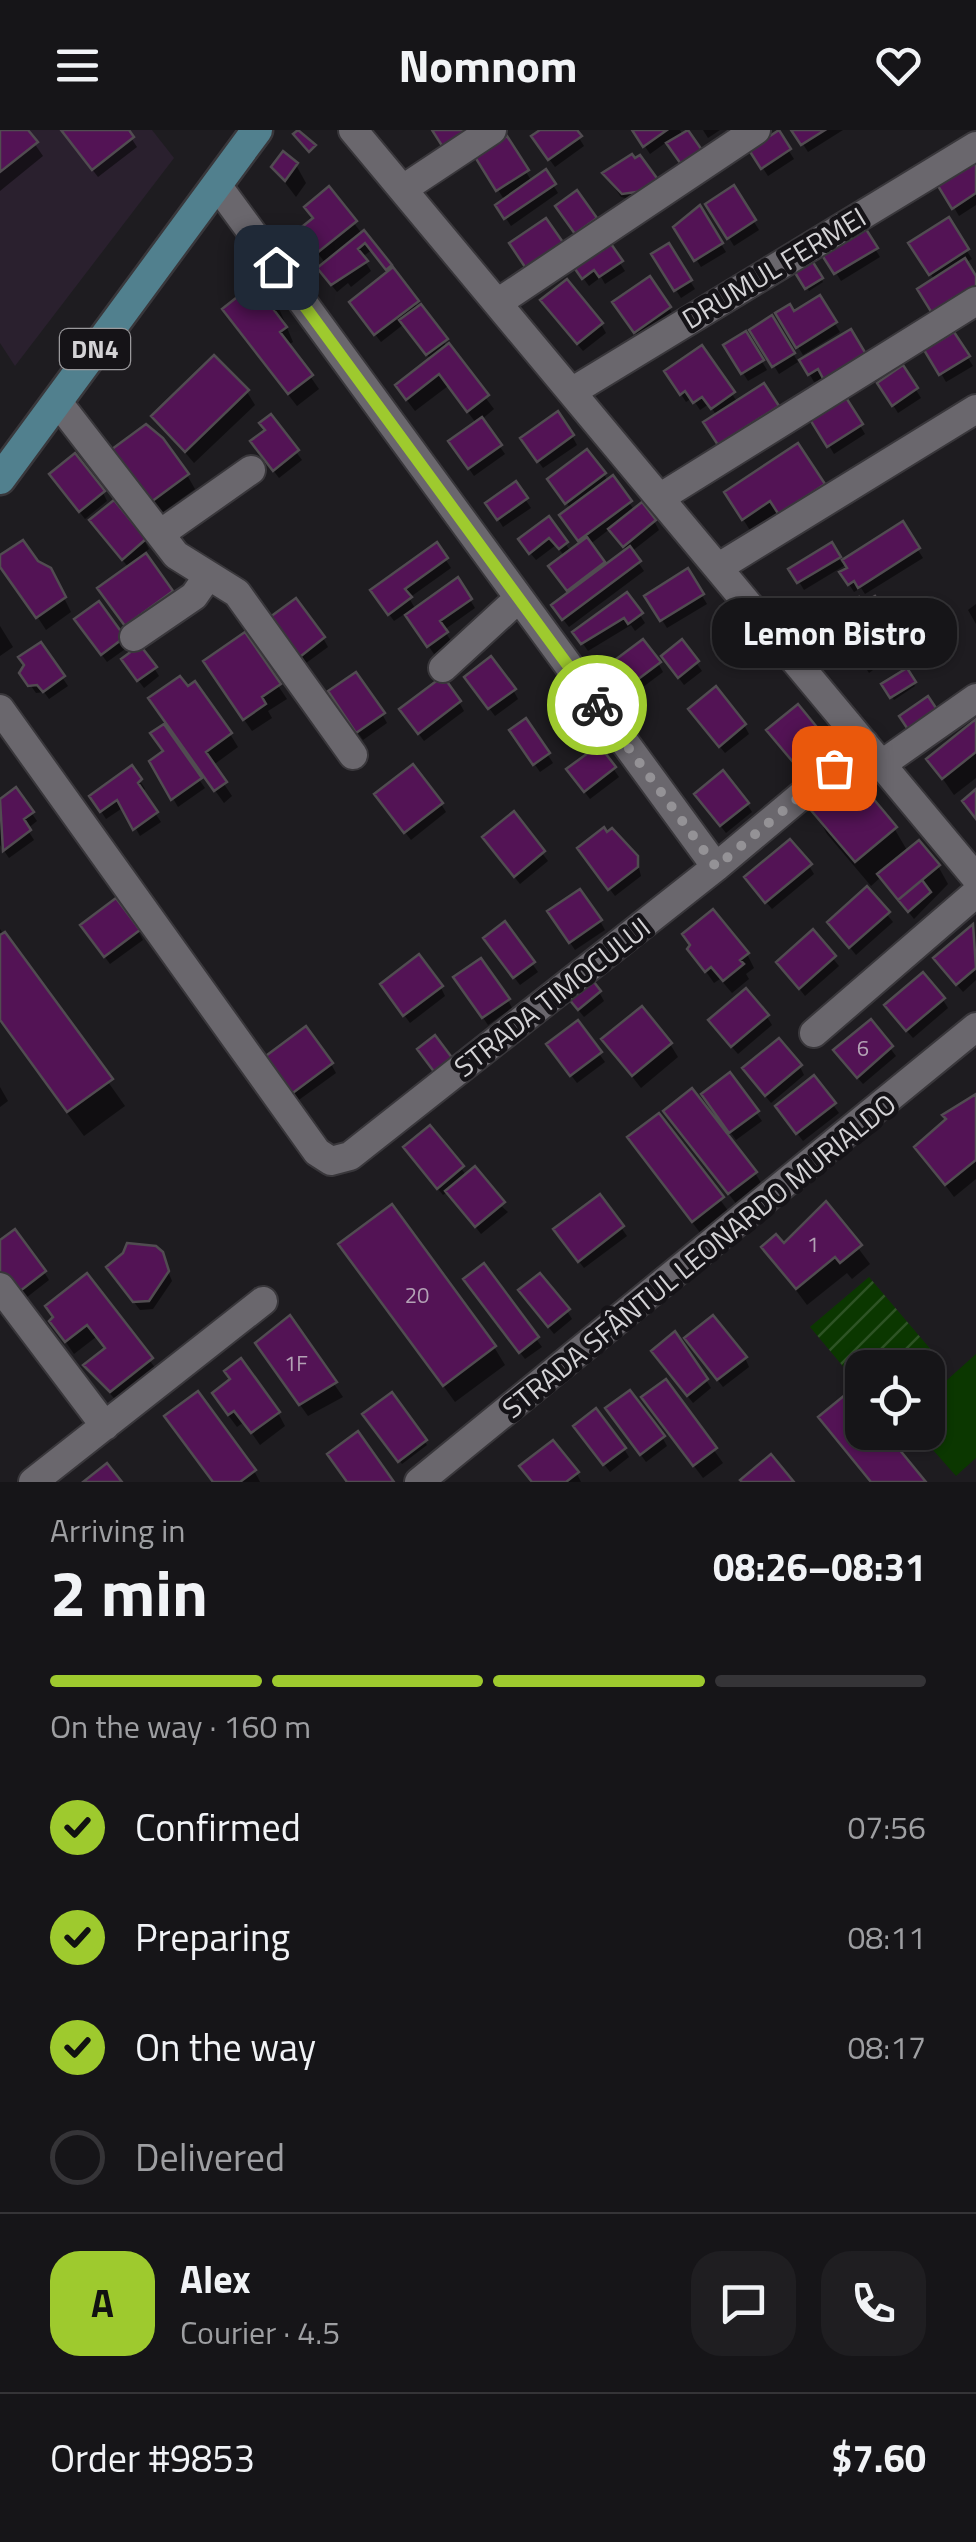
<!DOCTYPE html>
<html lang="en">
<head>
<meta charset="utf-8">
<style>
  :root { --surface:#161518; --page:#1f1e21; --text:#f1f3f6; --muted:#9e9fa2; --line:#353437; --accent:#9eca2e }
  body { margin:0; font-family:"Titillium Web",sans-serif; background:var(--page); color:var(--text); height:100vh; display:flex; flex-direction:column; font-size:38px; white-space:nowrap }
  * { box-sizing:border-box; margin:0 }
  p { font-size:32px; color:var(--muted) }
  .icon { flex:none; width:55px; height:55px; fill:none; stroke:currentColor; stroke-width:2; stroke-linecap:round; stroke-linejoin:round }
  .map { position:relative; height:1352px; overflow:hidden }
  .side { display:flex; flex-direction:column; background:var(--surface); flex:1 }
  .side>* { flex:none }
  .controls { position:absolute; left:845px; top:1220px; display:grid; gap:20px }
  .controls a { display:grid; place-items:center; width:100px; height:100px; border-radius:20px; background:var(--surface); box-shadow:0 2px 8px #0004,0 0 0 2px var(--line); font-size:50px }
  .pin { position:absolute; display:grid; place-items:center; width:85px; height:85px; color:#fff; margin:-42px; border-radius:20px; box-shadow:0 5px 15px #0006 }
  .courier { position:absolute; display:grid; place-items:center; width:100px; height:100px; margin:-50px; border:8px solid #9eca2e; border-radius:50%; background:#fff; color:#222; box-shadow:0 2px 12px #0007 }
  .bubble { position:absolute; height:70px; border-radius:30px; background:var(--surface); box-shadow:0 2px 8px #0004,0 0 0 2px var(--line); font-size:32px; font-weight:700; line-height:70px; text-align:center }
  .headline em { font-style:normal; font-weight:700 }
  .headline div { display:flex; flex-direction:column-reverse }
  .headline { display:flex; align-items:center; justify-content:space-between; height:170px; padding:0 50px }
  h1 { font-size:65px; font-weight:700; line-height:75px }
  .bar { display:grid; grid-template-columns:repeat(4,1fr); gap:15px 10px; align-content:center; height:120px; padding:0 50px }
  .bar i { height:12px; border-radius:8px; background:var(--line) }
  .bar .active { background:var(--accent) }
  .bar p { grid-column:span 4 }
  .line { display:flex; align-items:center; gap:25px; padding:0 50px; border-top:2px solid var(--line) }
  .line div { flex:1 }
  .round { display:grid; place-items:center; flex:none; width:105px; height:105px; border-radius:30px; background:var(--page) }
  ol { padding:0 50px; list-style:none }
  li { display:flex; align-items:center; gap:30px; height:110px }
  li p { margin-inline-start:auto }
  li .icon { padding:10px; border-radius:50%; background:var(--accent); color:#111; stroke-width:4 }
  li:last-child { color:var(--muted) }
  li i { width:55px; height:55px; border:5px solid var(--line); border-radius:50% }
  header { display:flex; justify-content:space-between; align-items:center; height:130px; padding:0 50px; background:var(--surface); font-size:45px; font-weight:700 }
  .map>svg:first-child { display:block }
  .commercial { fill:#2a202e }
  .garden { fill:url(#garden-furrows) }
  .pitch { fill:#0b3700 }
  .shadow { fill:#0007; fill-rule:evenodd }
  .building { fill:#531355; stroke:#514c51; stroke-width:2.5 }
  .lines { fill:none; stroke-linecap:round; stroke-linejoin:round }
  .minor-casing { stroke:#39373b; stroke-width:32 }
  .major-casing { stroke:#39373b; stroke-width:35 }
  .minor { stroke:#6a676d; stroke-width:28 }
  .major { stroke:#51808e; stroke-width:30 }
  .done { stroke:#949296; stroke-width:10; stroke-dasharray:0 18 }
  .route { stroke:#9eca2e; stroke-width:12 }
  .labels { text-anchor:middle; stroke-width:9; stroke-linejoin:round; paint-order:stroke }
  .number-label { font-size:22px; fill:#b3a2b5 }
  .shield { fill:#151317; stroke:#9a999c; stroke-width:2.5 }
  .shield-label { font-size:25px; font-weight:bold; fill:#d3d2d5 }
  .street-label { font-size:28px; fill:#d3d2d5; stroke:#151317 }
</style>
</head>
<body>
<header><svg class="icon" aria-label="menu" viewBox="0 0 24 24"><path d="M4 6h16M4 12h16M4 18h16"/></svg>Nomnom<svg class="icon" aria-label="heart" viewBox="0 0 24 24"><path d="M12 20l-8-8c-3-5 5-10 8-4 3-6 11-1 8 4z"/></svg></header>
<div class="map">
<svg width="976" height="1352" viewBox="0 0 976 1352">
  <defs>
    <pattern id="garden-furrows" width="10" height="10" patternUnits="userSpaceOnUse" patternTransform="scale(2.5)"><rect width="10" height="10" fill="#0b3700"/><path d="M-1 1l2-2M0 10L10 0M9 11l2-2" fill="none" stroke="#2e5324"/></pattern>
  </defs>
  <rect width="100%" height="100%" fill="#1e1c20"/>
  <!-- commercial -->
  <path class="commercial" d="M0,0H152L174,28L15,236L0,213Z"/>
  <!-- garden -->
  <path class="garden" d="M869,1147L944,1235L928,1249V1238H862V1259L810,1197Z"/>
  <!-- pitch -->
  <path class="pitch" d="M976,1224V1328L956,1346L918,1303L928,1302V1267Z"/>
  <!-- shadow -->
  <path class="shadow" d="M0,0H25L43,26L0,61Z
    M62,0H126L137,17L98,47Z
    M544,0H574L584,16L555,37L539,15Z
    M634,0H680L683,5L674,22L668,11L650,24Z
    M703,0H720L708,8Z
    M794,0H843L808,22Z
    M778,4L794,29L768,46L752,21Z
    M507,10L532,52L553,55L558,63L511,96L498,76L505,71L478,28Z
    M634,32L657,52L638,71L621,67L605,44Z
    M296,35L306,53L296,67L274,38Z
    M976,35V75L959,86L942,57Z
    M733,58L759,100L734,116L708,74Z
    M329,60L494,279L481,290L505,324L474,346L456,320L476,293L448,256L415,281L406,269L431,230L404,194L381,212L357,181L390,143L372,120L362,127L371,141L351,157L348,153L337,162L325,147L326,134L306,108Z
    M699,79L726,122L701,137L676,97Z
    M948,91L972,129L965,133L976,151H935L912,114Z
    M863,99L880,127L841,151L824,123Z
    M608,115L625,141L605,154L601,147L589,156L581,145Z
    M668,116L695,159L681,168L654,125Z
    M811,133L823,152L809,161L797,142Z
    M819,168L840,202L803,225L778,184L793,185Z
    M278,176L293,212L288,215L319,259L297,276L233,193Z
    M669,178L674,186L640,210L621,181Z
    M548,179L601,194L606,203L583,221Z
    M772,189L798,232L779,244L753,201Z
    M745,204L767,240L748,251L726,216Z
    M954,205L973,236L946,252L928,221Z
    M701,218L738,273L764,256L782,285L725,322L706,293L717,286L709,274L700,280L692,268L686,272L672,250Z
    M802,231L871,238L814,252Z
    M903,239L921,268L898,283L880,254Z
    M247,262L255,275L194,333L154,286Z
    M844,269L865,304L834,324L813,289Z
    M270,287L302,330L279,348L258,320Z
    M572,306L577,315L543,338L528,317Z
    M798,317L831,369L780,383L751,402L735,376Z
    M119,336L187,345L195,359L156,387Z
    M604,344L608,352L612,349L635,381L654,391L659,400L631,422L644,441L569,497L559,484L570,463L556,445L565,427L556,415L536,430L526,418L549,390L571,422L582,414L567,394L571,379L555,358ZM611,398L627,421L606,437L589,415Z
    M57,353L103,363L107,371L85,389Z
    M515,354L531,378L503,397L488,373Z
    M902,395L923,428L865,464L861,458L854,462L847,451V434L804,460L792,440L831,415L842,433Z
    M97,399L144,410L149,419L143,424L179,476L134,508L108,472L129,438Z
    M436,415L451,438L409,468L416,480L470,470L475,478L444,500L451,511L434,524L406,483L394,491L378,469Z
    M0,429L57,454L71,482L46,500Z
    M687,441L707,474L667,498L647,466Z
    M627,465L645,493L635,501L631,495L588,521L581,511Z
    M874,469L890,495L885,498L908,532L897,539L889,528L869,543L833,487Z
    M976,474V494L968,480Z
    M98,475L128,517L107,532L82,498Z
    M0,496L13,517L0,526Z
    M274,499L323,508L328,517L302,536Z
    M244,505L287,569L268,581L272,588L252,601L213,545Z
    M943,505L948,513L921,533L902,506Z
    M682,513L702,541L684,555L669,535Z
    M40,515L68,556L49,569L44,562L36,563L22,543Z
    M658,533L663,542L619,575L603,554Z
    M129,538H154L159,546L144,558Z
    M906,542L915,556L894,570L885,555Z
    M472,556L513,560L518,569L495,586Z
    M336,570L382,584L387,593L363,610Z
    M459,572L464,581L424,611L407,588Z
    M159,582L230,604L238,617L212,636L232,666L224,673Z
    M696,588L744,595L749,604L725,623Z
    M526,591L553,633L540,642L517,609Z
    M976,592V648L954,665L929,629Z
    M163,598L205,658L178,677L152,632L166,622Z
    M774,608H823L827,616L800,639Z
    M599,618L619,647L590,669L574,648Z
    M140,651L145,659L141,662L161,692L140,706L124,677L106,689L97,675Z
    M16,660L37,691L27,699L34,710L9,728L0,715V672Z
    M702,672L747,674L752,682L726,703Z
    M382,673L441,674L446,682L411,710Z
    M813,678L894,698L908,722L938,736L948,754L914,789L881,747L871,756L827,704Z
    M513,685L548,731L520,754L490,716Z
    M585,727H636L641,746L615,766Z
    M809,736L814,744L772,779L752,756Z
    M867,760L893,792L856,825L830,793Z
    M555,790L600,791L605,800L575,820Z
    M505,795L538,842L520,855L491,817Z
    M973,798L976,850L963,862L941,836Z
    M0,799L125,976L84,1006L0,892Z
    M138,801L143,810L110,834L88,804Z
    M812,803L839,836L805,866L779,833Z
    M690,819L747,824L754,838L746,844L749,849L732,863L720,849L714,853Z
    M461,856L508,870L512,878L488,895Z
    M441,858L445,866L410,893L388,863Z
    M599,862L604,871L584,887L571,871Z
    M943,870L948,878L913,908L892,884Z
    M767,887L772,895L738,924L716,899Z
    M870,892L896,926L863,954L841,929Z
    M577,894L605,932L577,953L554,923Z
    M604,910L670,914L678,927L641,958Z
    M266,929L331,934L336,943L296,972Z
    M800,937L804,945L771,973L750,947Z
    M730,946L762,991L736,1010L709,973Z
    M814,949L839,983L803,1011L783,985Z
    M0,957L8,971L0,977Z
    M976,967V1049L954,1067L917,1017Z
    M659,986L729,1082L701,1104L638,1021Z
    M674,994L755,1043L763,1056L738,1076Z
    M429,998L467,1046L508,1082L481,1104L448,1062L443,1065L411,1026Z
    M599,1067L627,1106L584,1138L561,1108Z
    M826,1075L870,1134L852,1149L847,1143L807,1175L764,1117H783Z
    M0,1113L44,1142L49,1150L22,1171L0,1143Z
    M341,1114L494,1217L505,1235L455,1272Z
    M161,1124L172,1151L153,1179L140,1180L114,1146Z
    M483,1137L542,1217L525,1229L471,1158Z
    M87,1147L159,1243L119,1274L86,1236L106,1220L96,1207L74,1224L52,1192Z
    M526,1169L567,1181L572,1189L554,1204Z
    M289,1189L343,1267L308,1286L266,1227Z
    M692,1217L745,1228L749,1237L723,1257Z
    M659,1230L706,1250L711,1258L693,1273Z
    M233,1251L278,1283L285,1296L260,1315L244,1292L237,1297L222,1277Z
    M665,1252L723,1333L703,1348L652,1280Z
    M391,1266L427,1315L402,1334L366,1285Z
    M613,1287L662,1307L667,1316L646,1332Z
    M581,1305L624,1319L629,1327L610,1342Z
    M254,1341L260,1352H214Z
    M577,1344L581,1352H533Z"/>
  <!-- building -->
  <path class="building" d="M0,0H28L38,12L0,42Z
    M61,0H129L134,7L92,40Z
    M298,0L316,15L309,22L293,4Z
    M432,0H480L446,22Z
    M540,0H577L582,6L548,30L531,6Z
    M632,0H667L643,17Z
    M688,0L704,23L683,37L666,13Z
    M779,0L791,19L761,39L749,20Z
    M791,0H825L801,15Z
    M507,6L529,40L496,61L475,27Z
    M283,21L298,33L285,51L271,37Z
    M632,24L635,28L640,25L659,51L644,61L622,64L602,43Z
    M976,32V63L952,79L938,56Z
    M546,39L556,54L504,89L495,75Z
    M734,55L756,90L727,109L705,74Z
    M329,56L357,91L317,123L298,100L313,88L304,77Z
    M577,60L597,88L575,104L555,76Z
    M700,75L723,113L694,131L673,97Z
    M949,87L969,119L929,145L908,113Z
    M546,88L567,118L529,143L509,113Z
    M864,96L878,118L834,144L820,122Z
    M364,100L392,135L386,140L365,113L358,119L368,131L331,155L317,138Z
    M609,111L623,131L599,147L594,140L582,149L573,136Z
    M669,113L692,150L674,161L651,124Z
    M965,128L976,146V161L935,188L917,159Z
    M811,129L823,148L805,159L794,141Z
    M393,137L419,171L374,205L349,172Z
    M650,146L671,177L634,203L612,172Z
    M260,149L280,175L274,180L287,197L280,202L313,245L288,264L222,179Z
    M567,149L603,193L577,214L540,170Z
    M820,165L837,192L796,218L775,183L790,174L794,181Z
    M421,174L448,209L426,225L399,190Z
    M772,185L795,223L772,237L749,200Z
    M851,199L869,229L826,254L818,239L808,245L799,230Z
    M746,201L764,230L741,244L723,215Z
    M954,202L970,226L939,245L924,220Z
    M449,213L489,265L467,282L439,244L406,270L395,255Z
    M702,215L735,262L711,279L702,267L693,273L685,261L680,265L664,241Z
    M214,225L249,260L185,322L151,286Z
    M903,235L918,258L892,276L877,253Z
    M764,253L779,276L718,315L703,292Z
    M845,266L863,294L827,317L809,288Z
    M558,281L574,305L537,332L520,308Z
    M271,284L299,320L273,341L250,311L265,300L259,293Z
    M482,287L502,315L468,339L448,311Z
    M146,294L163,308L189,344L147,375L108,322Z
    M798,313L825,354L779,385L770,371L742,390L724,362Z
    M587,319L606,343L565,374L547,349Z
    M75,323L105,361L79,382L49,344Z
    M613,345L632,371L578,411L559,385Z
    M516,351L528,368L497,390L485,373Z
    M114,370L146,409L122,430L89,390Z
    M642,372L656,390L623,417L608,399Z
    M549,386L568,412L559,419L549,408L529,424L518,409Z
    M903,391L920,418L858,458L854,451L848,455L839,442L847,438L842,430Z
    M587,407L605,432L567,461L548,436Z
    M23,410L38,431L51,438L66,467L36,488L0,437V425Z
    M437,412L448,428L405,459L412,467L388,485L370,460Z
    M832,412L841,427L797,453L788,439Z
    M630,416L641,431L562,490L551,475Z
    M146,423L173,461L125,496L97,458Z
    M688,438L704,464L660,491L644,466Z
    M458,447L472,469L440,491L448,502L427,517L405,485Z
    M627,462L643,483L628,494L624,488L581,514L572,502Z
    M875,466L888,485L847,512L830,486L859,467L863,473Z
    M296,468L325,507L296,530L266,490Z
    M99,471L125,507L101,525L74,489Z
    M926,475L946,504L915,526L894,497Z
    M885,493L905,522L891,532L883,522L862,536L849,518Z
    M245,502L281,554L262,567L266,574L243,590L203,531Z
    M643,509L661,532L613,568L595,545Z
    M682,509L699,531L678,548L661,526Z
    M41,512L65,546L43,562L37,555L28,556L19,543L24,535L18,527Z
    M140,515L157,537L137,551L121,529Z
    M491,526L516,559L488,579L464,547Z
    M907,538L916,552L890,568L881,554Z
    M356,542L385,583L356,603L328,561Z
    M180,546L188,556L195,551L232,603L206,622L227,652L214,661L148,568Z
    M443,546L461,571L418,604L399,579Z
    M716,556L746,594L719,617L688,579Z
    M928,566L940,584L911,604L899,586Z
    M798,574L825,607L793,632L766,600Z
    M526,588L550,623L533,635L509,600Z
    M976,589V622L942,649L926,629Z
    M164,594L202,648L171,670L149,631L163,621L150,603Z
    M599,615L616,637L584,662L566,639Z
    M413,634L443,673L404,703L374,664Z
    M132,635L142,649L138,653L158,682L133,700L117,670L100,682L89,666Z
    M723,640L749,673L720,696L694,664Z
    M851,642L897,697L855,732L809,678Z
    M16,657L34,682L24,689L31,700L3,721L0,669Z
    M976,659V689L962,671Z
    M514,681L545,721L514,747L482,707Z
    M604,697L607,702L612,698L638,726V737L608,760L577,718Z
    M790,709L812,734L765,773L744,747Z
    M919,710L940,735L898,770L877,744Z
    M922,750L931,762L908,782L898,770Z
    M867,756L890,782L849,818L827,792Z
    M580,759L602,790L569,813L547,781Z
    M116,768L140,800L104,827L80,795Z
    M713,779L749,823L740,830L744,834L723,851L711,837L705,842L687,819L690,815L682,804Z
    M505,791L535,832L513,848L483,808Z
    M973,794L976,838L956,855L933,828Z
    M813,799L836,826L799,859L776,832Z
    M5,802L113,949L67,982L0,890V805Z
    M419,824L443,856L403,886L380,854Z
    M481,828L510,869L482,888L453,847Z
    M923,842L945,868L906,901L884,875Z
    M587,843L601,861L578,880L563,862Z
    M746,858L769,885L731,917L708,890Z
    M642,876L672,913L632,946L601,909Z
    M871,889L893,916L857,948L833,920Z
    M578,890L602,922L570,946L546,914Z
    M306,896L333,933L290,965L263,928Z
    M435,905L453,929L435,943L417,919Z
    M779,908L802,935L765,966L742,938Z
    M730,942L759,981L729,1003L701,964Z
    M814,945L836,973L796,1004L775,976Z
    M692,958L757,1042L728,1064L663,981Z
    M976,964V1030L945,1055L914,1017L946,989L942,985Z
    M659,983L724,1067L692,1092L627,1007Z
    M430,995L464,1036L437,1059L403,1017Z
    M475,1036L505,1072L475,1097L445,1061Z
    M600,1064L624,1096L578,1132L553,1099Z
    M826,1071L862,1115L840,1133L835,1127L796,1159L761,1117L776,1104L784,1113Z
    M392,1074L496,1216L443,1256L338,1114Z
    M15,1099L46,1141L15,1165L0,1144V1110Z
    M127,1113L156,1116L163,1122L169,1141L149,1171L133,1172L106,1137L123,1123Z
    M484,1133L539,1207L519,1223L463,1149Z
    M87,1143L153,1228L110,1262L83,1235L105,1218L87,1195L65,1212L49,1191L53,1187L45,1176Z
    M540,1143L570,1179L548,1197L518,1160Z
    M290,1185L337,1252L299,1275L255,1213Z
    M713,1185L747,1227L717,1250L684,1208Z
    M675,1201L708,1249L687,1266L651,1221Z
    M241,1228L280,1282L251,1303L234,1281L228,1285L212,1263L230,1249L224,1241Z
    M666,1249L717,1318L693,1336L641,1267Z
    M630,1260L665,1306L640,1325L605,1278Z
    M851,1260L862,1274V1302H885L926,1352H871L818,1287Z
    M198,1261L256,1340L240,1352H213L164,1286Z
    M392,1262L427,1310L398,1332L362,1284Z
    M596,1278L626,1318L603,1335L573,1296Z
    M358,1301L394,1352H347L327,1324Z
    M553,1310L579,1342L566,1352H532L519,1336Z
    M771,1324L794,1352H742L740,1350Z
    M107,1333L122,1352H83Z"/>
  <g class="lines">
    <defs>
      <path id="minor" d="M353,0L976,748
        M217,55L716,737
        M403,59L492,0
        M499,172L756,0
        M573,261L976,16
        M57,271L176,425L237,463L353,625
        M661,367L976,171
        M160,404L251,340
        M719,437L976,279
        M134,507L194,466L208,446
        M443,538L519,468
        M0,579L317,1022L331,1031L350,1026L716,737L864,613
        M882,634L976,568
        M814,903L976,763
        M0,1157L105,1296
        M33,1352L263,1171
        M419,1352L976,897"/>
      <path id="major" d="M0,349L257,0"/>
    </defs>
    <!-- minor casing -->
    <use href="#minor" class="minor-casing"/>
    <!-- major casing -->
    <use href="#major" class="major-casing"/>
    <!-- minor -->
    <use href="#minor" class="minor"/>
    <!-- major -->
    <use href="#major" class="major"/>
  </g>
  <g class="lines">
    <!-- done -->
    <path class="done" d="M597,575L716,737L834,638"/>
    <!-- route -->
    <path class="route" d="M276,137L597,575"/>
  </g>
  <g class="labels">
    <!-- number labels -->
    <g class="number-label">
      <text x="863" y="926">6</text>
      <text x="813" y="1122">1</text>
      <text x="417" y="1173">20</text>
      <text x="296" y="1241">1F</text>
    </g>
    <!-- shield labels -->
    <rect class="shield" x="60" y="199" width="70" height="40" rx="8"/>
    <g class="shield-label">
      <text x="95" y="228">DN4</text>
    </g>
    <!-- street labels -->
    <g class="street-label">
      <text transform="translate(774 138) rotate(-31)" y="10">DRUMUL FERMEI</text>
      <text transform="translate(552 867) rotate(-38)" y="10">STRADA TIMOCULUI</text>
      <text transform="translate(699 1126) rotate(-39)" y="10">STRADA SFÂNTUL LEONARDO MURIALDO</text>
    </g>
  </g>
</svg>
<div class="controls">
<a><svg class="icon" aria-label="locate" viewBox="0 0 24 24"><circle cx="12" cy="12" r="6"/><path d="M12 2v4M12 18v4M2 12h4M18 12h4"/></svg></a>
</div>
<div class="pin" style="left:834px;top:638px;background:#ea580c"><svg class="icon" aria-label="bag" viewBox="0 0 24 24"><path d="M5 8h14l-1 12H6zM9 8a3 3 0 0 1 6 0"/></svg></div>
<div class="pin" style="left:276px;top:137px;background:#1f2937"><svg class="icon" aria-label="home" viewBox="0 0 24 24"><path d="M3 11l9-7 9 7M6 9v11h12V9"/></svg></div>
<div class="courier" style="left:597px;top:575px"><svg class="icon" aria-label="bike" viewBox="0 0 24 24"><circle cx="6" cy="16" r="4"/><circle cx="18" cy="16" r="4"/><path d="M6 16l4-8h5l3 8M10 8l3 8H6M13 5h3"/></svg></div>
<div class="bubble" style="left:712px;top:468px;width:245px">Lemon Bistro</div>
</div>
<section class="side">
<div class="headline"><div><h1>2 min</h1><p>Arriving in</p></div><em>08:26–08:31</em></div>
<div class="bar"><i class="active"></i><i class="active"></i><i class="active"></i><i></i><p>On the way · 160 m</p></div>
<ol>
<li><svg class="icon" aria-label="check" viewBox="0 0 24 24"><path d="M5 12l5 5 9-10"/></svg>Confirmed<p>07:56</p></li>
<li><svg class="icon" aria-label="check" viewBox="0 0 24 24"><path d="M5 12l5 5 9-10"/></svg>Preparing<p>08:11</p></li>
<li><svg class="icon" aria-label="check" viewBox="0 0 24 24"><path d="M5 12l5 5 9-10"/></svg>On the way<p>08:17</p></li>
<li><i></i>Delivered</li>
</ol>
<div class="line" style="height:180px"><b class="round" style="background:var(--accent);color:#111">A</b><div><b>Alex</b><p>Courier · 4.5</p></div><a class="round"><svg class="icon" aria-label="chat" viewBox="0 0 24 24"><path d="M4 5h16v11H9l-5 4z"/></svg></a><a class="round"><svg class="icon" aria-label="phone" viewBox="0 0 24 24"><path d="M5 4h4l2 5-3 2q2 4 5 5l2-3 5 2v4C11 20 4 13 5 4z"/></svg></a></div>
<div class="line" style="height:130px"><div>Order #9853</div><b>$7.60</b></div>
</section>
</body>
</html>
